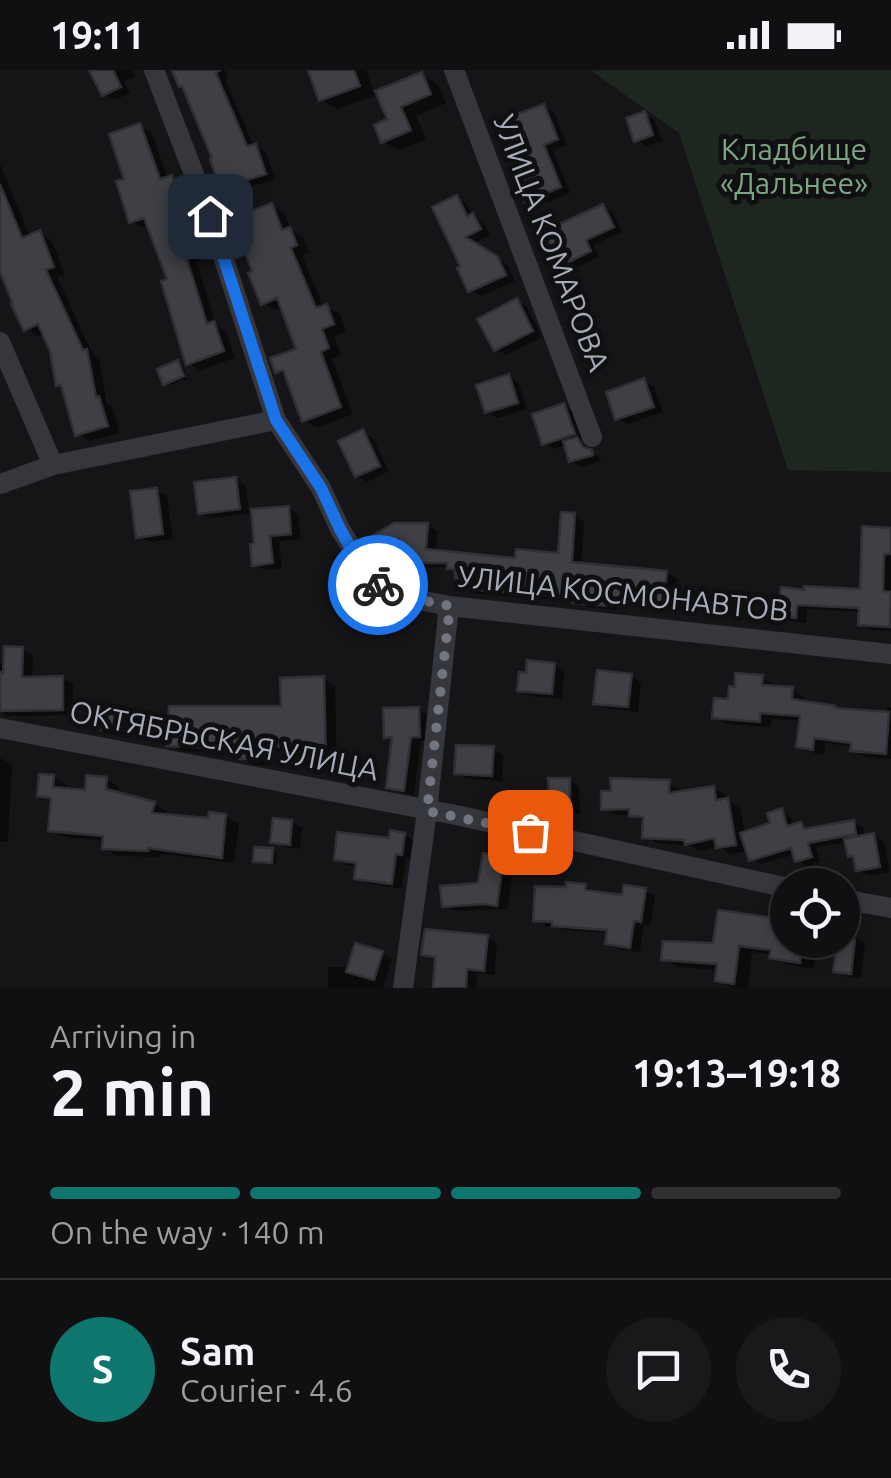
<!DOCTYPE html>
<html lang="en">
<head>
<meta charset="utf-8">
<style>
  :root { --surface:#101012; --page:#19191b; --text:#f1f3f6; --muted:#9c9d9f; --line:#303032; --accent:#0f766e }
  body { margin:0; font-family:Ubuntu,sans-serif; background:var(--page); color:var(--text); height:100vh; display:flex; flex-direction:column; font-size:38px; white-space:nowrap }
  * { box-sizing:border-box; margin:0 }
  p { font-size:32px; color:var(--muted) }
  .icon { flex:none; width:55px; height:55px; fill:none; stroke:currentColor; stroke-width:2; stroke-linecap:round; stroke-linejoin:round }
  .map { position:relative; height:918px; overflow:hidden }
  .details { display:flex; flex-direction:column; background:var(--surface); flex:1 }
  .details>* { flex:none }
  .fabs { position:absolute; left:770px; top:798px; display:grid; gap:20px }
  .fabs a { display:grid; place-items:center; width:90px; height:90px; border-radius:50%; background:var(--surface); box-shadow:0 5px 15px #0003,0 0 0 2px var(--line); font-size:50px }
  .pin { position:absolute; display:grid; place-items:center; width:85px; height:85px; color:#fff; margin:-42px; border-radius:20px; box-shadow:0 5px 15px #0006 }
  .courier { position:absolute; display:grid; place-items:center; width:100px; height:100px; margin:-50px; border:8px solid #1a73e8; border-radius:50%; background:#fff; color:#222; box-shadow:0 2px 12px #0007 }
  .summary em { font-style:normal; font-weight:600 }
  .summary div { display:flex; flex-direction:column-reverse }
  .summary { display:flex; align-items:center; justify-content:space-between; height:170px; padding:0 50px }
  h1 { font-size:65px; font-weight:600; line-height:75px }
  .bar { display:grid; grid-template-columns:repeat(4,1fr); gap:15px 10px; align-content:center; height:120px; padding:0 50px }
  .bar i { height:12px; border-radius:8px; background:var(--line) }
  .bar .selected { background:var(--accent) }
  .bar p { grid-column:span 4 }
  .line { display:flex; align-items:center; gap:25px; padding:0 50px; border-top:2px solid var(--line) }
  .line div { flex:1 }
  .round { display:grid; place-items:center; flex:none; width:105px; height:105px; border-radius:52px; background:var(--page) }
  .status { display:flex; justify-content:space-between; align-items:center; height:70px; padding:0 50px; background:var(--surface); direction:ltr }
  .status svg { height:28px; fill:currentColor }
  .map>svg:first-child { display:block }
  .green { fill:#1d261f }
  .shadow { fill:#0007 }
  .building { fill:#3f4045; stroke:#302f34; stroke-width:2.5 }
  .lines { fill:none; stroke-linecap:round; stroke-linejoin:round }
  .minor { stroke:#36373d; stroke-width:20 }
  .done { stroke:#737681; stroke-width:10; stroke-dasharray:0 18 }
  .route { stroke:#1a73e8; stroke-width:12 }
  .labels { text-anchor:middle; stroke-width:10; stroke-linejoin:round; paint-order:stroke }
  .park-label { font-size:30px; fill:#7ca581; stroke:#101012 }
  .street-label { font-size:30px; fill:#a6abb9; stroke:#101012 }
</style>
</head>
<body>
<div class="status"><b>19:11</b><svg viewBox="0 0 49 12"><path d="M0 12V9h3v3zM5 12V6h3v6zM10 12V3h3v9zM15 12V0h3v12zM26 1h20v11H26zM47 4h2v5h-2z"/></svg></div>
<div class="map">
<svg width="891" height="918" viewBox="0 0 891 918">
  <rect width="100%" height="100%" fill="#151518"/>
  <!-- green -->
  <path class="green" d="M590,0H891V402L788,400L679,63Z"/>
  <!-- shadow -->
  <path class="shadow" d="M92,0H131L135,7L124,12L130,23L115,30L104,24Z
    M175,0H225L228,8L225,9L254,77L266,82L275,109L232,123L222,117L186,19L181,16Z
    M311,0H366L375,24L422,5L438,14L446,33L416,46L426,69L399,80L383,71L390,51L379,24L337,39L321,29Z
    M544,36L554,42L567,75L553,80L570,123L538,136L527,130L530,99Z
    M644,44L655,50L662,71L647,76L636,70Z
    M140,56L152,63L168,109L171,108L184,115L189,132L180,135L201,191L197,192L216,256L226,261L235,288L200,300L188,293L170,210L150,156L143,158L131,151L127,110Z
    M0,94L30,167L39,163L52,171L65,204L57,207L93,285L99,289L107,334L112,336L119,363L90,371L78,364L65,318L59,315L52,280L45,263L38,266L26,259L0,196Z
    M457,128L467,134L473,146L483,152L490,165L473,174L508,195L515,211L481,226L470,220Z
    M271,136L284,143L291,160L303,167L309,182L302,185L324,238L327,237L340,244L346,262L334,266L341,285L332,289L353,344L317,358L304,350L288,308L277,301L299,281L283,237L276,240L263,233Z
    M603,137L612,142L622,162L593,175L599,186L572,200L563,194Z
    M517,231L527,237L542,267L506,285L496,279Z
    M178,293L182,295L187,309L169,315L165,313Z
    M509,307L519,313L527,339L497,348L487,342Z
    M644,311L654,317L663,342L628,354L617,348Z
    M564,337L575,343L584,369L580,371L602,390L582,397L572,391L567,375L554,379L544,373Z
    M363,362L373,368L389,401L367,412L357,406Z
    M236,410L246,416L249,442L288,438L298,444L301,469L279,471L282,498L265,500L255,495L257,476L254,443L210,448L200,442Z
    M156,420L167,426L173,469L149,472L139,466Z
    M574,446L584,452L581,495L667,503L677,509L674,537L617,532L616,540L586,537L575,531L476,524L466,518L467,512L457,506L458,502L449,497L412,498L402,492V478L384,488L374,482L367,471L427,455L437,461L436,482L517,490L560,485Z
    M891,461V561L871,560L860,554L861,542L807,539L806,553L790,551L780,545L783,520L862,522Z
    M22,579L33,585L32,609L62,608L73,614V645L6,646L0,642V593H6Z
    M554,595L564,601L562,629L530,626L520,620Z
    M631,606L641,612L638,642L606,638L596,632Z
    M762,608L774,615V619L792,620L804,627V633L841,641L887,644V637H891V689L865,687L853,680V677L826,673L824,685L810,682L798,676L802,651L772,649L771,657L727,654L715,647L730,631Z
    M323,609L335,616L337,697L311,699L298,692V682L272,683V695H254L242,688V684L181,681L169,674L284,638Z
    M419,640L429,646L430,671H421L414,725L399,722L388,716L394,671L386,666Z
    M113,643L124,649L125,663L113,665L103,659Z
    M493,679L503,685L502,711L467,709L457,703Z
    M0,688L12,695L8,772H0Z
    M54,707L67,715L66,721L87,723L106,709L119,717L118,725L154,734L167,742L166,746L211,751L226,747L239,754L234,793L161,784V787L117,786L104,778L105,771L64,767L51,760L53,733L40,725Z
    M569,710L579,716L580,744H562L552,738Z
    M669,713L681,720V724L713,718L726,725L727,730L740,738L745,764L773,755L781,741L791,747L794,757L801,754L811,760L853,753L863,758L865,768L873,766L884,772L890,802L869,806L858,800L856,789L850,786L847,772L816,777L820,792L807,796L798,790L796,784L761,794L751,789L749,781L730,784L717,776L700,781L691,776L657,773L644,766L645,753L632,745H616L603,738Z
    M291,752L302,758L300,779L284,777L273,771Z
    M404,765L415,771L412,789L406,788L402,819L367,813L356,807L358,796L347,795L337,789Z
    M273,780L277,783L276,794L260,793L255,791Z
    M504,788L514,794L507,840L496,839L455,841L444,835L480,816Z
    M585,816L595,822L625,828L645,821L655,826L650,856L644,855L640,882L617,879L608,873L609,863L564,860L556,856H546L536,850L568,819Z
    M842,865L855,867L865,873L861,908L846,907L836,901L839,870H842Z
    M487,868L497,873L494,905L477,903L476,918H435L437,890L424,884Z
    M788,870H818L813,899L786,894L772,885L752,882L748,918H732L718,910L719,900L678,897L664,889L715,876Z
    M382,883L392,889L383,918H328V897H350Z"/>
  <!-- building -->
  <path class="building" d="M89,0H113L121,17L102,26Z
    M172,0H220L216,3L247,76L256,74L266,104L220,119L210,89L212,88L182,16L179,17Z
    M308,0H354L360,16L319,31Z
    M422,2L431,24L401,37L411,60L381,73L374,55L387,49L375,21Z
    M544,34L558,69L544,75L561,117L525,132L513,103L527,97L507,48Z
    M645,41L653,65L634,72L626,48Z
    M140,53L160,109L172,105L178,125L169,128L190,184L186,186L207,254L214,251L224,281L186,295L161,211L167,209L144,148L129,153L116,111L124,109L109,64Z
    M0,114L22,168L40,160L54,197L46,200L83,280L87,279L96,327L99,326L108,356L75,366L61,315L56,316L50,281L38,254L24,261L11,234H13L0,202Z
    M457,125L467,146L473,143L481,159L466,167L498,187L506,205L468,222L457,198L460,196L432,137Z
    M272,133L282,160L290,157L297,175L291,178L316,238L327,234L334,254L322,259L329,278L321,282L341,337L302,352L283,300L275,303L270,288L296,279L277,228L261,235L248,203L252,201L232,148Z
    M603,134L614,157L586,170L591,181L561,196L544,161Z
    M517,228L533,261L494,281L477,249Z
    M178,290L184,306L163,315L157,299Z
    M509,304L518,333L485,343L476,315Z
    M644,308L654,337L615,350L606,322Z
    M564,333L575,364L542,375L532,344Z
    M363,359L380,396L355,407L338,371Z
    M577,367L583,377L592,380L593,385L569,392L563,371Z
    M236,407L240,439L198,444L194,412Z
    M157,418L163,464L136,468L130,421Z
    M289,436L291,464L270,466L273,493L252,496L250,474L254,473L251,439Z
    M561,442L575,443L572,492L667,501L664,533L607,527L606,536L573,533L574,527L463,519L465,509L455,508V499H447V493H399V469L372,484L363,471L394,453H428L426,479L515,488L516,479L558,483Z
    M862,456L891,458V484H884L883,521L891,522L890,557L858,555L859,538L797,535L796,548L777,546L781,517L804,520V516L860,519Z
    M4,576L23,577L22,607L63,606V640L0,641V602L3,603Z
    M527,590L555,593L552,624L517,621L519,602L526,603Z
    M597,600L632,604L628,637L593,634Z
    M735,603L763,605L762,615L793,617L792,629L836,636L835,638L889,642L886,684L850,681L851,673L814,668L813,680L796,677L800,646L760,643V652L712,648L714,628L728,629L729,616L735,617Z
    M324,606L326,692L296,694L295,676L261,677V689H239V679L166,676L169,636H281L280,608Z
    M419,637L420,667H411L404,721L386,718L392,667L384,668L383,638Z
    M114,641L116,658L101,660L99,642Z
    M456,675L494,676L492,706L454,704Z
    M39,704L54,705L53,717L85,720L86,705L107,707L106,719L155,732L152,743L208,748L209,742L226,744L222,788L148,778V781L102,779L103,766L48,761L51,728L37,726Z
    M548,708H570V739L550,740Z
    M610,708L670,710L669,723L714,716L716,730L728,728L736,775L716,778L714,768L685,775L684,770L642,768L643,747L629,746V739L601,740V721H611Z
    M782,738L787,756L801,752L804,759L854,750L856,764L808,773L812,787L795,792L791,778L749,791L740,763L770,753L767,743Z
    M273,748L292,750L290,775L270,773Z
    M390,760L405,763L402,785L396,784L392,814L354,809L356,793L334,790L337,762L389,768Z
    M874,763L880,797L856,801L853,786L848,787L844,769Z
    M254,777L273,778L272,793L253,792Z
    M483,783L504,786L497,836L484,834L442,837L440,816L478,813Z
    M566,812L586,814L585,820L622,825L624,815L646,818L641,852L634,851L630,878L605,874L607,860L552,856V852L533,851L535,816L566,817Z
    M718,840L788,850V870H803L800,893L769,888L771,880L739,876L734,914L715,911L717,894L661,890L663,871L713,873Z
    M425,859L488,865L484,901L467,899L466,918H433L435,887L421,885Z
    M837,870H855L851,904L833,902Z
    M355,873L383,881L374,910L346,902Z"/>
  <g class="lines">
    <!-- minor -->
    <path class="minor" d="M154,0L210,146L276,350L321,418L340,459L373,512L386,521L400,526L449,536L891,584
      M454,0L592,367
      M0,272L53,395
      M0,414L53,395L276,350
      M0,658L456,745L788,818
      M842,829L891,838
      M403,918L427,741L449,536"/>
  </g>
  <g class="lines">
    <!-- done -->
    <path class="done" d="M378,515L400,526L450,536L427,741L530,762"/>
    <!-- route -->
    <path class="route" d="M210,146L276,350L321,418L340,459L359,493L378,515"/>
  </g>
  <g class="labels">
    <!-- park labels -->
    <g class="park-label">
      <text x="794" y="90">Кладбище<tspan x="794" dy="34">«Дальнее»</tspan></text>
    </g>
    <!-- street labels -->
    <g class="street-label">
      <text transform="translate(551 173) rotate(69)" y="10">УЛИЦА КОМАРОВА</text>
      <text transform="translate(623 524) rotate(6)" y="10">УЛИЦА КОСМОНАВТОВ</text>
      <text transform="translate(224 671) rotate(11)" y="10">ОКТЯБРЬСКАЯ УЛИЦА</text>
    </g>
  </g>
</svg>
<div class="fabs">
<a><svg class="icon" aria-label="locate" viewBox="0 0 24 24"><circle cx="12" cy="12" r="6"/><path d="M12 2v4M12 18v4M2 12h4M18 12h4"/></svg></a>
</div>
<div class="pin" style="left:530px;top:762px;background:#ea580c"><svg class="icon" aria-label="bag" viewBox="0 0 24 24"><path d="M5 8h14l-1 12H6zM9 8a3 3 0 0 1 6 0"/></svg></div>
<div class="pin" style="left:210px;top:146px;background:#1f2937"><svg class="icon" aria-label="home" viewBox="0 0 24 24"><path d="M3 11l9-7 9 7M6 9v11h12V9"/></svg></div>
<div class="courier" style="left:378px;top:515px"><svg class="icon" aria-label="bike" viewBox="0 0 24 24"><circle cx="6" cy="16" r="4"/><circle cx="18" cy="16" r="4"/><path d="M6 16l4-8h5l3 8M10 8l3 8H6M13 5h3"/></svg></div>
</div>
<section class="details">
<div class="summary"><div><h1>2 min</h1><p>Arriving in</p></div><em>19:13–19:18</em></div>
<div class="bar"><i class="selected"></i><i class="selected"></i><i class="selected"></i><i></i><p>On the way · 140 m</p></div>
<div class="line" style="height:180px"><b class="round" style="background:var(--accent);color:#fff">S</b><div><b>Sam</b><p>Courier · 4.6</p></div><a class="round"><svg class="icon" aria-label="chat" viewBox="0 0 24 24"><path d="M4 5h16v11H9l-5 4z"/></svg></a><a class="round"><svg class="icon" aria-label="phone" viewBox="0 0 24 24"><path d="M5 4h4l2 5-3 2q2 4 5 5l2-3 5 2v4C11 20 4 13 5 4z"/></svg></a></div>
</section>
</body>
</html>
